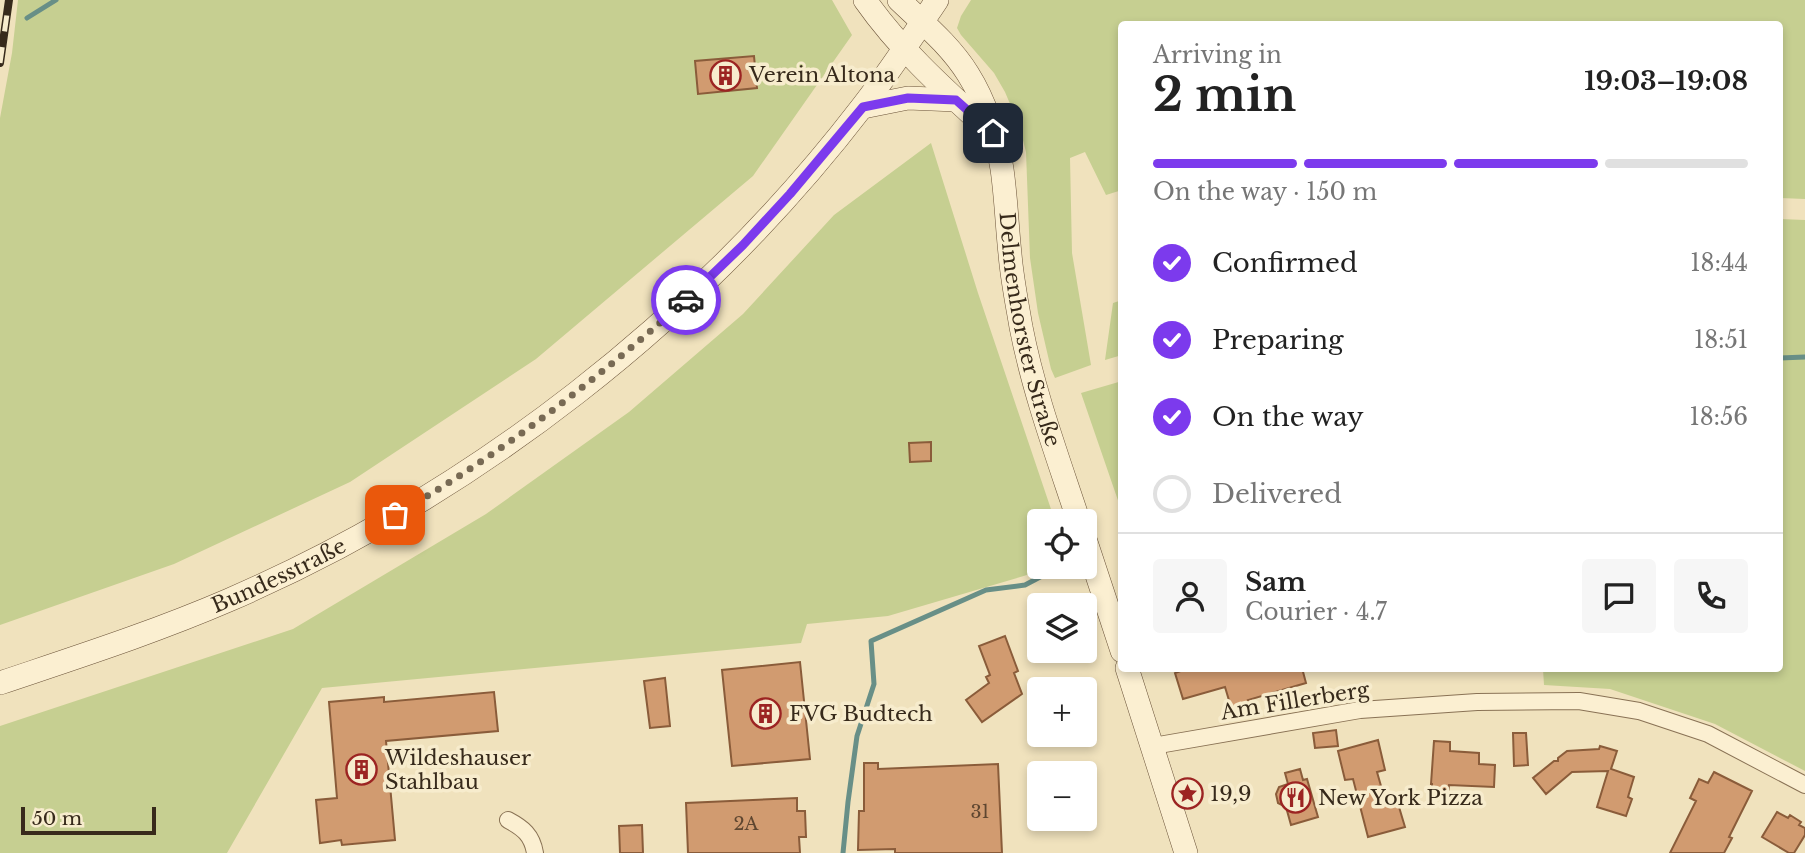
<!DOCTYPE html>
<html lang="en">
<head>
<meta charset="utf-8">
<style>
  :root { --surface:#fff; --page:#f6f6f6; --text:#222; --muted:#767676; --line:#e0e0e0; --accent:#7c3aed }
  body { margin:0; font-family:"Libre Baskerville",serif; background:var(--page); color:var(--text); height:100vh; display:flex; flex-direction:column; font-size:26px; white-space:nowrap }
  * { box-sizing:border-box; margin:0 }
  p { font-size:23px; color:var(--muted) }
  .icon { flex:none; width:38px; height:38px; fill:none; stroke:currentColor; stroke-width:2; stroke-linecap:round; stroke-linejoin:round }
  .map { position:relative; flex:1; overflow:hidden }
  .side { position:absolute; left:1118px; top:21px; width:665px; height:651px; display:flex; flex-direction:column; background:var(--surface); border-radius:7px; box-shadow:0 4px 10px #0003 }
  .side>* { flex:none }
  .controls { position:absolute; left:1027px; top:509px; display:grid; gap:14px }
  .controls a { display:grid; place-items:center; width:70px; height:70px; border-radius:7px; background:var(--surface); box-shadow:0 4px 10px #0003; font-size:35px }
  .scale { position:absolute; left:21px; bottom:18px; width:135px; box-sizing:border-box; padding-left:7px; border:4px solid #372a1b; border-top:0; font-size:19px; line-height:24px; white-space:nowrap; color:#372a1b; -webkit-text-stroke:5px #f7eccd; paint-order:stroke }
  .pin { position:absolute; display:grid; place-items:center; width:60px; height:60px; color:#fff; margin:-30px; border-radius:14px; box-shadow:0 4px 10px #0006 }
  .courier { position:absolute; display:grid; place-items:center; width:70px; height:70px; margin:-35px; border:5px solid #7c3aed; border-radius:50%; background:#fff; color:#222; box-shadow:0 2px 9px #0007 }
  .headline em { font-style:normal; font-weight:700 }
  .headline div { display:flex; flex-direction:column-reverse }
  .headline { display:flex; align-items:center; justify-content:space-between; height:119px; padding:0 35px }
  h1 { font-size:46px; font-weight:700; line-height:52px }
  .bar { display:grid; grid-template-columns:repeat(4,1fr); gap:10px 7px; align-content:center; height:84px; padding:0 35px }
  .bar i { height:9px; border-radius:5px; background:var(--line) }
  .bar .on { background:var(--accent) }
  .bar p { grid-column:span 4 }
  .line { display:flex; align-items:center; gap:18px; padding:0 35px; border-top:2px solid var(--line) }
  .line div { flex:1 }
  .round { display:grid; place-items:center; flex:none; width:74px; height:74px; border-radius:7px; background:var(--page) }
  ol { padding:0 35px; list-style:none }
  li { display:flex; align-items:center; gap:21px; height:77px }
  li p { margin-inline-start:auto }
  li .icon { padding:7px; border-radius:50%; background:var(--accent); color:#fff; stroke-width:4 }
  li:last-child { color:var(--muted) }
  li i { width:38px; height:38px; border:4px solid var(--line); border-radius:50% }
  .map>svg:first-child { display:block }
  .green { fill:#c6cf91; fill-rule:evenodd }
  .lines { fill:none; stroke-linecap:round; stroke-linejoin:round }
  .stream { stroke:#688f87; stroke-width:5 }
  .building { fill:#d19b70; stroke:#8a5c3a; stroke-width:2 }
  .minor-casing { stroke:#897255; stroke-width:18 }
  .secondary-casing { stroke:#6b5339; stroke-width:24 }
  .minor { stroke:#fbefd1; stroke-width:16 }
  .secondary { stroke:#fbefd1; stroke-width:23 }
  .rail-casing { stroke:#372a1b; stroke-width:8 }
  .rail { stroke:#f7eccd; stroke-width:5; stroke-dasharray:16; stroke-linecap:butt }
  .done { stroke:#786a54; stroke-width:7; stroke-dasharray:0 12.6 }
  .route { stroke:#7c3aed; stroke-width:9 }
  .labels { text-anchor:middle; stroke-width:7; stroke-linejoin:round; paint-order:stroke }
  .number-label { font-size:18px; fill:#5e4630 }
  .poi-label { font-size:21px; fill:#372a1b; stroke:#f7eccd; text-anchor:start }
  .street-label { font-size:21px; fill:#372a1b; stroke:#f7eccd }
</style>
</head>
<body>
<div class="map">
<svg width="1805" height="853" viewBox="0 0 1805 853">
  <rect width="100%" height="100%" fill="#f0e2bd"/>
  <!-- green -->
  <path class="green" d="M18,0H832L852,35L753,176L536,359L350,482L174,564L0,625V118L12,53ZM754,56L757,88L698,93L695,61Z
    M971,0H1805V199L1780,198V24H1122V190L1106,195L1085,152L1070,158L1072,253L1091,365L1055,378L1051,369L1038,313L1030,258L1026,152L1019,125L1005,92L994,73L961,35L957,28L961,16Z
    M931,143L978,293L1055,521L1040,522V567H1054L888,616L807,624L801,643L322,688L227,853H0V726L293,629L486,514L629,412L743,314L834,215Z
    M1780,219L1805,220V771L1715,724L1610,689L1544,685L1543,669L1780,668Z
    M1122,300V355L1105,360L1113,303Z
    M1122,381V512L1081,393Z"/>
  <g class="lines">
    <!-- stream -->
    <path class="stream" d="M27,18L56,0
      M1780,358L1805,357
      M843,853L848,802L857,736L874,684L871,641L986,590L1025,585L1059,567"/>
  </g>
  <!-- building -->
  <path class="building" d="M754,56L757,88L698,94L695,61Z
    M931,442V461L910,462L909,443Z
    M1005,636L1018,671L1014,673L1022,694L982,722L966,700L989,683L986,677L990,675L979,646Z
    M800,662L810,759L732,766L722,670Z
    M1189,668H1302L1306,683L1248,700L1249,702L1231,707L1225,687L1183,699L1175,673Z
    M665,678L670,726L650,728L644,681Z
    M494,692L498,731L386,741L395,840L342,845L341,840L320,843L316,800L337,798L329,702L384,697V702Z
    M1336,730L1338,746L1315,748L1313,733Z
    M1513,733H1526L1528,765L1514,766Z
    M1378,740L1385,770L1377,772L1385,800L1396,797L1405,827L1368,837L1353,779L1345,780L1338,751Z
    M1434,741L1450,742V751L1479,753V764L1495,765L1494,787L1449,785L1448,795H1432V784H1431Z
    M1600,746L1617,751L1611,769L1634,777L1628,797L1632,799L1626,816L1597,807L1608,771L1572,772L1546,794L1533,778L1554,761H1558V758L1567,751L1599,749Z
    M864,763H878V769L998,764L1002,853H895V849L858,850L859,811H864Z
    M1300,769L1303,780L1307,779L1318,817L1291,825L1286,807L1278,803L1276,794L1279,787L1288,784L1285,773Z
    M1714,772L1752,791L1729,837L1732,838L1724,853H1670L1696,801L1690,798L1699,779L1708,783Z
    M797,798V811H805L806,837H799L800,853H688L686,803Z
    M1777,812L1788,818L1790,815L1801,822L1799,825L1805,828V835L1794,853H1789L1762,837Z
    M642,825L643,853H620L619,826Z"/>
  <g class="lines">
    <defs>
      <path id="minor" d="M1153,746L1360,710L1477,702L1579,701L1639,711L1708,734L1805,785
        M508,820C523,828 532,835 535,853"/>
      <g id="secondary">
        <path d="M865,0C900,50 945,90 990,131"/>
        <path id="s1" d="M899,0C923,23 950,45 968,74C985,101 997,137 1002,169C1006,197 1007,226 1010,254C1012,279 1017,303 1021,327C1034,394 1058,458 1079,522"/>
        <path d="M863,107L908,98L956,100"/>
        <path d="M1085,539L1122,651"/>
        <path d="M1127,668L1186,853"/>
        <path id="s2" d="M0,683C77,657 155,632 229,600C474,494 700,318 862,107C889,73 913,36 937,0"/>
      </g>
    </defs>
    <!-- minor casing -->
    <use href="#minor" class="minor-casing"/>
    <!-- secondary casing -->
    <use href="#secondary" class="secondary-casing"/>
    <!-- minor -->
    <use href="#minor" class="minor"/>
    <!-- secondary -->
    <use href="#secondary" class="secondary"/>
    <defs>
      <path id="rail" d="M0,63L9,0"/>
    </defs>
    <!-- rail casing -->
    <use href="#rail" class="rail-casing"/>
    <!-- rail -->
    <use href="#rail" class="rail"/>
  </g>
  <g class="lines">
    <!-- done -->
    <path class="done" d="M395,515C500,455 595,381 686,300"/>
    <!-- route -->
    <path class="route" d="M686,300L743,245L790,194L863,107L908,98L956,100L993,133"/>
  </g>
  <!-- icons -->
  <defs>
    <symbol id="building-ring" viewBox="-11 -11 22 22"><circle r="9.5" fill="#f7eccd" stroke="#9c2422" stroke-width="1.5"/><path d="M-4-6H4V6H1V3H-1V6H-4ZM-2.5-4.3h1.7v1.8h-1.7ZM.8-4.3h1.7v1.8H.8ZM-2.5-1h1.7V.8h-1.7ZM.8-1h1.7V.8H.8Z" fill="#9c2422"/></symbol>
    <symbol id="sight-ring" viewBox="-11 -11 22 22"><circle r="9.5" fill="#f7eccd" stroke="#9c2422" stroke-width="1.5"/><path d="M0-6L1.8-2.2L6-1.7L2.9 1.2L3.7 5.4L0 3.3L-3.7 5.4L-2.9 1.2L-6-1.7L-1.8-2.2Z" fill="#9c2422"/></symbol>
    <symbol id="restaurant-ring" viewBox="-11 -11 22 22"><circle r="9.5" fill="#f7eccd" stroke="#9c2422" stroke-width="1.5"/><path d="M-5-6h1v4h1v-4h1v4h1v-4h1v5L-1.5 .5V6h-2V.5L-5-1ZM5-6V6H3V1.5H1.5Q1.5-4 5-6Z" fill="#9c2422"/></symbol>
  </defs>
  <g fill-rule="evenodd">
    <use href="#building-ring" x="708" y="58" width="35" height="35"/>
    <use href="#building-ring" x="748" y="696" width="35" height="35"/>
    <use href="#building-ring" x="344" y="752" width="35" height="35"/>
    <use href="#sight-ring" x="1170" y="776" width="35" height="35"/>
    <use href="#restaurant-ring" x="1278" y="780" width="35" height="35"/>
  </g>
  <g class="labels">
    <!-- number labels -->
    <g class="number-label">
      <text x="980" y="818">31</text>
      <text x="746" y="830">2A</text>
    </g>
    <!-- poi labels -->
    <g class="poi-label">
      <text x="749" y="82">Verein Altona</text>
      <text x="789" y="721">FVG Budtech</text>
      <text x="385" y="765">Wildeshauser<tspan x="385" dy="24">Stahlbau</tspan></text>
      <text x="1210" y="801">19,9</text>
      <text x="1318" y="805">New York Pizza</text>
    </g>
    <!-- street labels -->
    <g class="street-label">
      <text dy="7" stroke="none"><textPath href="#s1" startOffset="366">Delmenhorster Straße</textPath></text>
      <text dy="7" stroke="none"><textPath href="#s2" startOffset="299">Bundesstraße</textPath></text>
      <text transform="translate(1295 701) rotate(-9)" y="7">Am Fillerberg</text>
    </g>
  </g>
</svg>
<div class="controls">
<a><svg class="icon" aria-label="locate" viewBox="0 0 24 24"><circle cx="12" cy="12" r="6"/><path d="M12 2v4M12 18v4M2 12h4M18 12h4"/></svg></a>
<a><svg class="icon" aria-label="layers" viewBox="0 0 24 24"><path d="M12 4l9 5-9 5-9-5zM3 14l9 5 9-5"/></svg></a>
<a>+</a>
<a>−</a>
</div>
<div class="scale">50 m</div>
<div class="pin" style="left:395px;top:515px;background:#ea580c"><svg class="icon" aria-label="bag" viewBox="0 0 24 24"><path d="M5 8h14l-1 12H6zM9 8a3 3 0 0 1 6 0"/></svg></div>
<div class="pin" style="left:993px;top:133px;background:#1f2937"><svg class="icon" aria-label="home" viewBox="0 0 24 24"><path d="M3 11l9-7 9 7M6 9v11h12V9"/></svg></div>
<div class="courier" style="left:686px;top:300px"><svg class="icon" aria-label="car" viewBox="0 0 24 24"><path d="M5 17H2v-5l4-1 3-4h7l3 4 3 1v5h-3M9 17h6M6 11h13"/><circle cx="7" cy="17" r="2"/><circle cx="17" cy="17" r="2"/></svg></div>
<section class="side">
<div class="headline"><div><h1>2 min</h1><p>Arriving in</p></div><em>19:03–19:08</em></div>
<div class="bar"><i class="on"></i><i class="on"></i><i class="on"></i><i></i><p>On the way · 150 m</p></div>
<ol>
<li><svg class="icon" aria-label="check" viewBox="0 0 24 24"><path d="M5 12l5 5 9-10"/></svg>Confirmed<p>18:44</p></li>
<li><svg class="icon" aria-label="check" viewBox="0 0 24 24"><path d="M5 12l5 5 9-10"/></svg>Preparing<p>18:51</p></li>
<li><svg class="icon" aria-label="check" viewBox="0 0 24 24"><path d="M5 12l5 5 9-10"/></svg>On the way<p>18:56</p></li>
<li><i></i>Delivered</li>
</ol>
<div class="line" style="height:126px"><a class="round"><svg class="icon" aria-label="person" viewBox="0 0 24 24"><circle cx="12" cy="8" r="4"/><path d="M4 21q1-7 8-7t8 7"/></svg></a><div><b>Sam</b><p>Courier · 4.7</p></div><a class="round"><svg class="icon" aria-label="chat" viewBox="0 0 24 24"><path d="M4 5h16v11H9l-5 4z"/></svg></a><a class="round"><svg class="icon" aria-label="phone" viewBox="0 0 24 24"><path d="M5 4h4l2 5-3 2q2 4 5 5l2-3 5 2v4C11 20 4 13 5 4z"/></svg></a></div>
</section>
</div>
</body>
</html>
